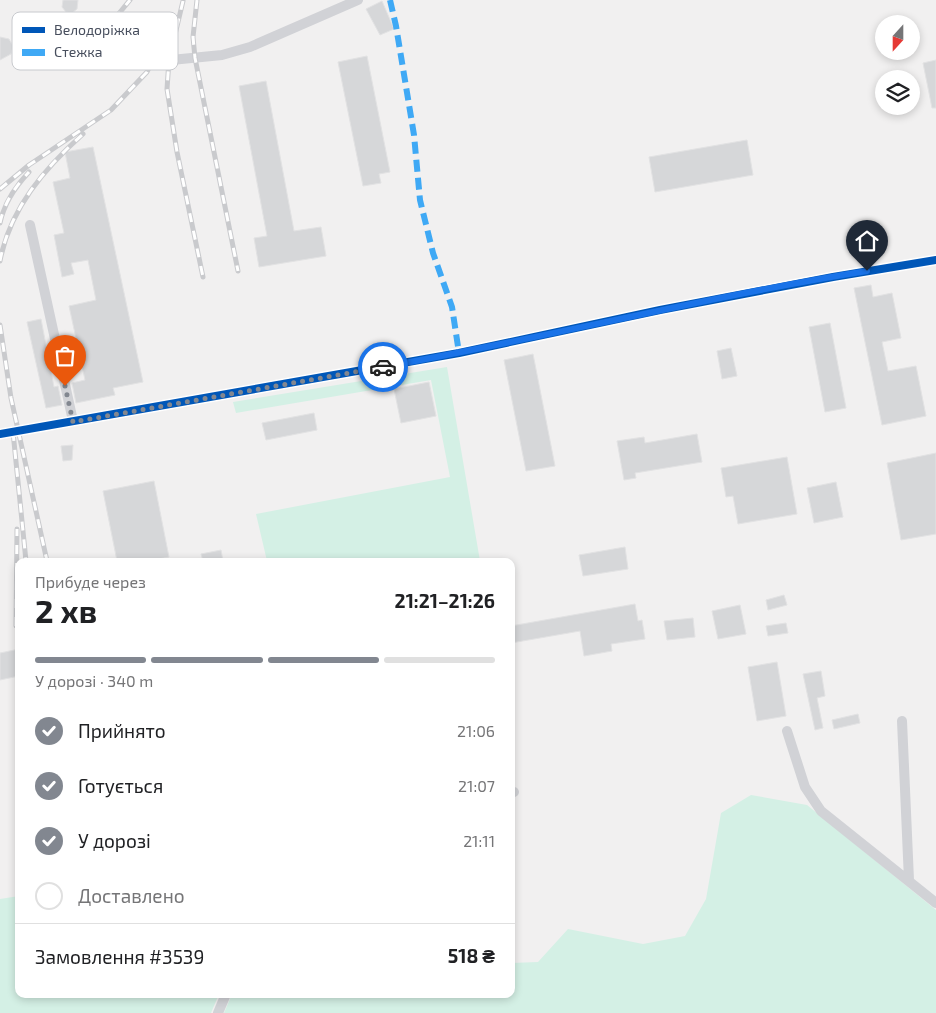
<!DOCTYPE html>
<html lang="uk">
<head>
<meta charset="utf-8">
<style>
  :root { --surface:#fff; --page:#f6f6f6; --text:#202124; --muted:#757577; --line:#e0e0e0; --accent:#828790 }
  body { margin:0; font-family:"Exo 2",sans-serif; background:var(--page); color:var(--text); height:100vh; display:flex; flex-direction:column; font-size:19px; white-space:nowrap }
  * { box-sizing:border-box; margin:0 }
  p { font-size:16px; color:var(--muted) }
  .icon { flex:none; width:28px; height:28px; fill:none; stroke:currentColor; stroke-width:2; stroke-linecap:round; stroke-linejoin:round }
  .map { position:relative; flex:1; overflow:hidden }
  .side { position:absolute; left:15px; top:558px; width:500px; height:440px; display:flex; flex-direction:column; background:var(--surface); border-radius:10px; box-shadow:0 2px 8px #0003 }
  .side>* { flex:none }
  .needle { width:32px; rotate:201deg }
  .controls { position:absolute; left:875px; top:15px; display:grid; gap:10px }
  .controls a { display:grid; place-items:center; width:45px; height:45px; border-radius:50%; background:var(--surface); box-shadow:0 2px 8px #0003; font-size:25px }
  .pin { position:absolute; display:grid; place-items:center; width:42px; height:42px; color:#fff; margin:-51px -21px; border-radius:50% 50% 50% 0; rotate:-45deg; box-shadow:0 0 5px #0007 }
  .pin .icon { rotate:45deg }
  .courier { position:absolute; display:grid; place-items:center; width:50px; height:50px; margin:-25px; border:4px solid #1a73e8; border-radius:50%; background:#fff; color:#222; box-shadow:0 1px 6px #0007 }
  .summary em { font-style:normal; font-weight:700 }
  .summary div { display:flex; flex-direction:column-reverse }
  .summary { display:flex; align-items:center; justify-content:space-between; height:85px; padding:0 20px }
  h1 { font-size:32px; font-weight:700; line-height:38px }
  .bar { display:grid; grid-template-columns:repeat(4,1fr); gap:8px 5px; align-content:center; height:60px; padding:0 20px }
  .bar i { height:6px; border-radius:4px; background:var(--line) }
  .bar .selected { background:var(--accent) }
  .bar p { grid-column:span 4 }
  .line { display:flex; align-items:center; gap:12px; padding:0 20px; border-top:1px solid var(--line) }
  .line div { flex:1 }
  ol { padding:0 20px; list-style:none }
  li { display:flex; align-items:center; gap:15px; height:55px }
  li p { margin-inline-start:auto }
  li .icon { padding:5px; border-radius:50%; background:var(--accent); color:#fff; stroke-width:4 }
  li:last-child { color:var(--muted) }
  li i { width:28px; height:28px; border:2px solid var(--line); border-radius:50% }
  .map>svg:first-child { display:block }
  .green { fill:#d4f0e5 }
  .building { fill:#d6d7d9; stroke:#e2e2e3 }
  .lines { fill:none; stroke-linecap:round; stroke-linejoin:round }
  .minor { stroke:#d1d2d6; stroke-width:10 }
  .rail-casing { stroke:#c9cacd; stroke-width:5 }
  .rail { stroke:#fff; stroke-width:3; stroke-dasharray:9; stroke-linecap:butt }
  .quiet { stroke:#3fa9f5; stroke-width:6; stroke-dasharray:12 6; stroke-linecap:butt }
  .cycleway-casing { stroke:#fff; stroke-width:11 }
  .cycleway { stroke:#0057b8; stroke-width:8 }
  .done { stroke:#828790; stroke-width:5; stroke-dasharray:0 9 }
  .route { stroke:#1a73e8; stroke-width:6 }
  .key { fill:#fff; stroke:#c8cace; stroke-width:1 }
  .key-label { font-size:14px; fill:#474e5d }
</style>
</head>
<body>
<div class="map">
<svg width="936" height="1013" viewBox="0 0 936 1013">
  <rect width="100%" height="100%" fill="#f1f0f0"/>
  <!-- green -->
  <path class="green" d="M447,367L480,561H267L256,514L450,477L431,380L236,413L233,402Z
    M751,795L807,805L936,910V1013H224L232,994H511V963L538,962L568,929L643,944L685,936L706,899L721,813Z
    M19,896V994H219L211,1013H0V899Z"/>
  <!-- building -->
  <path class="building" d="M63,0H78L77,9L72,13L66,12L62,7Z
    M382,1L394,29L380,35L366,9Z
    M0,37L9,39L13,46L11,54L0,60Z
    M367,56L390,172L379,174L381,183L363,186L338,62Z
    M936,60V108H932L923,63Z
    M266,81L294,231L321,227L326,256L259,267L254,238L267,236L239,86Z
    M747,140L753,175L655,192L649,157Z
    M93,147L143,382L113,388L115,395L76,403L72,383L85,380L69,306L96,300L88,260L71,263L74,274L62,277L54,235L64,233L53,182L70,178L65,152Z
    M871,285L873,297L892,293L901,338L882,342L888,371L916,366L926,416L882,425L854,288Z
    M41,319L54,387L58,386L62,405L46,408L27,322Z
    M830,323L846,408L825,412L809,327Z
    M731,348L737,376L722,379L717,351Z
    M533,354L555,466L526,471L504,360Z
    M429,382L436,416L401,423L394,389Z
    M314,413L317,430L266,440L262,423Z
    M697,434L702,462L635,473L636,478L624,480L617,441L644,437L645,443Z
    M73,445L72,460L63,461L61,446Z
    M936,453V534L901,540L887,463Z
    M787,457L797,514L738,524L733,496L726,497L721,468Z
    M154,481L169,557L147,561H117L103,491Z
    M836,482L843,517L814,523L807,488Z
    M625,547L628,569L583,576L579,555Z
    M221,550L223,561H203L201,554Z
    M784,595L787,605L768,610L766,600Z
    M635,604L638,621L642,620L645,639L611,644L612,651L584,656L580,631L511,643V626Z
    M740,605L746,634L718,639L712,611Z
    M693,618L695,637L667,640L664,621Z
    M786,623L788,633L768,636L766,626Z
    M19,649V676L0,680V653Z
    M777,662L786,716L757,721L748,667Z
    M821,671L825,696L817,698L823,728L815,730L803,674Z
    M858,714L860,723L834,729L832,720Z"/>
  <g class="lines">
    <!-- minor -->
    <path class="minor" d="M161,61L222,55L250,47L358,0
      M30,225L73,421
      M0,434L459,353L660,310L833,277L936,260
      M902,721L909,880
      M787,731L805,787L821,811L936,903
      M511,793L514,792
      M218,1013L226,994"/>
    <defs>
      <path id="rail" d="M197,0L193,37L195,58L238,271
        M183,1L169,60L167,89L177,152L203,277
        M103,33L130,0
        M0,189L29,165L111,110L147,72L173,20
        M0,223C4,203 15,187 29,172
        M0,261C10,208 45,168 83,134
        M0,325L11,398L47,561
        M13,432L26,561
        M16,626L17,529"/>
    </defs>
    <!-- rail casing -->
    <use href="#rail" class="rail-casing"/>
    <!-- rail -->
    <use href="#rail" class="rail"/>
    <!-- quiet -->
    <path class="quiet" d="M390,0L396,26L414,135L420,200L433,253L452,307L459,353"/>
    <defs>
      <path id="cycleway" d="M0,434L459,353L660,310L833,277L936,260"/>
    </defs>
    <!-- cycleway casing -->
    <use href="#cycleway" class="cycleway-casing"/>
    <!-- cycleway -->
    <use href="#cycleway" class="cycleway"/>
  </g>
  <g class="lines">
    <!-- done -->
    <path class="done" d="M65,386L73,422L383,367"/>
    <!-- route -->
    <path class="route" d="M383,367C545,338 705,297 867,271"/>
  </g>
  <!-- legend -->
  <rect x="12" y="12" width="166" height="58" rx="8" class="key"/>
  <rect x="22" y="27" width="23" height="6" fill="#0057b8"/>
  <rect x="22" y="49" width="23" height="7" fill="#3fa9f5"/>
  <g class="key-label">
    <text x="54" y="35">Велодоріжка</text>
    <text x="54" y="57">Стежка</text>
  </g>
</svg>
<div class="controls">
<a><svg class="needle" viewBox="-14 -14 28 28"><path d="M0-13l5 13h-10z" fill="#e53935"/><path d="M0 13l5-13h-10z" fill="#757577"/></svg></a>
<a><svg class="icon" aria-label="layers" viewBox="0 0 24 24"><path d="M12 4l9 5-9 5-9-5zM3 14l9 5 9-5"/></svg></a>
</div>
<div class="pin" style="left:65px;top:386px;background:#ea580c"><svg class="icon" aria-label="bag" viewBox="0 0 24 24"><path d="M5 8h14l-1 12H6zM9 8a3 3 0 0 1 6 0"/></svg></div>
<div class="pin" style="left:867px;top:271px;background:#1f2937"><svg class="icon" aria-label="home" viewBox="0 0 24 24"><path d="M3 11l9-7 9 7M6 9v11h12V9"/></svg></div>
<div class="courier" style="left:383px;top:367px"><svg class="icon" aria-label="car" viewBox="0 0 24 24"><path d="M5 17H2v-5l4-1 3-4h7l3 4 3 1v5h-3M9 17h6M6 11h13"/><circle cx="7" cy="17" r="2"/><circle cx="17" cy="17" r="2"/></svg></div>
<section class="side">
<div class="summary"><div><h1>2 хв</h1><p>Прибуде через</p></div><em>21:21–21:26</em></div>
<div class="bar"><i class="selected"></i><i class="selected"></i><i class="selected"></i><i></i><p>У дорозі · 340 m</p></div>
<ol>
<li><svg class="icon" aria-label="check" viewBox="0 0 24 24"><path d="M5 12l5 5 9-10"/></svg>Прийнято<p>21:06</p></li>
<li><svg class="icon" aria-label="check" viewBox="0 0 24 24"><path d="M5 12l5 5 9-10"/></svg>Готується<p>21:07</p></li>
<li><svg class="icon" aria-label="check" viewBox="0 0 24 24"><path d="M5 12l5 5 9-10"/></svg>У дорозі<p>21:11</p></li>
<li><i></i>Доставлено</li>
</ol>
<div class="line" style="height:65px"><div>Замовлення #3539</div><b>518 ₴</b></div>
</section>
</div>
</body>
</html>
